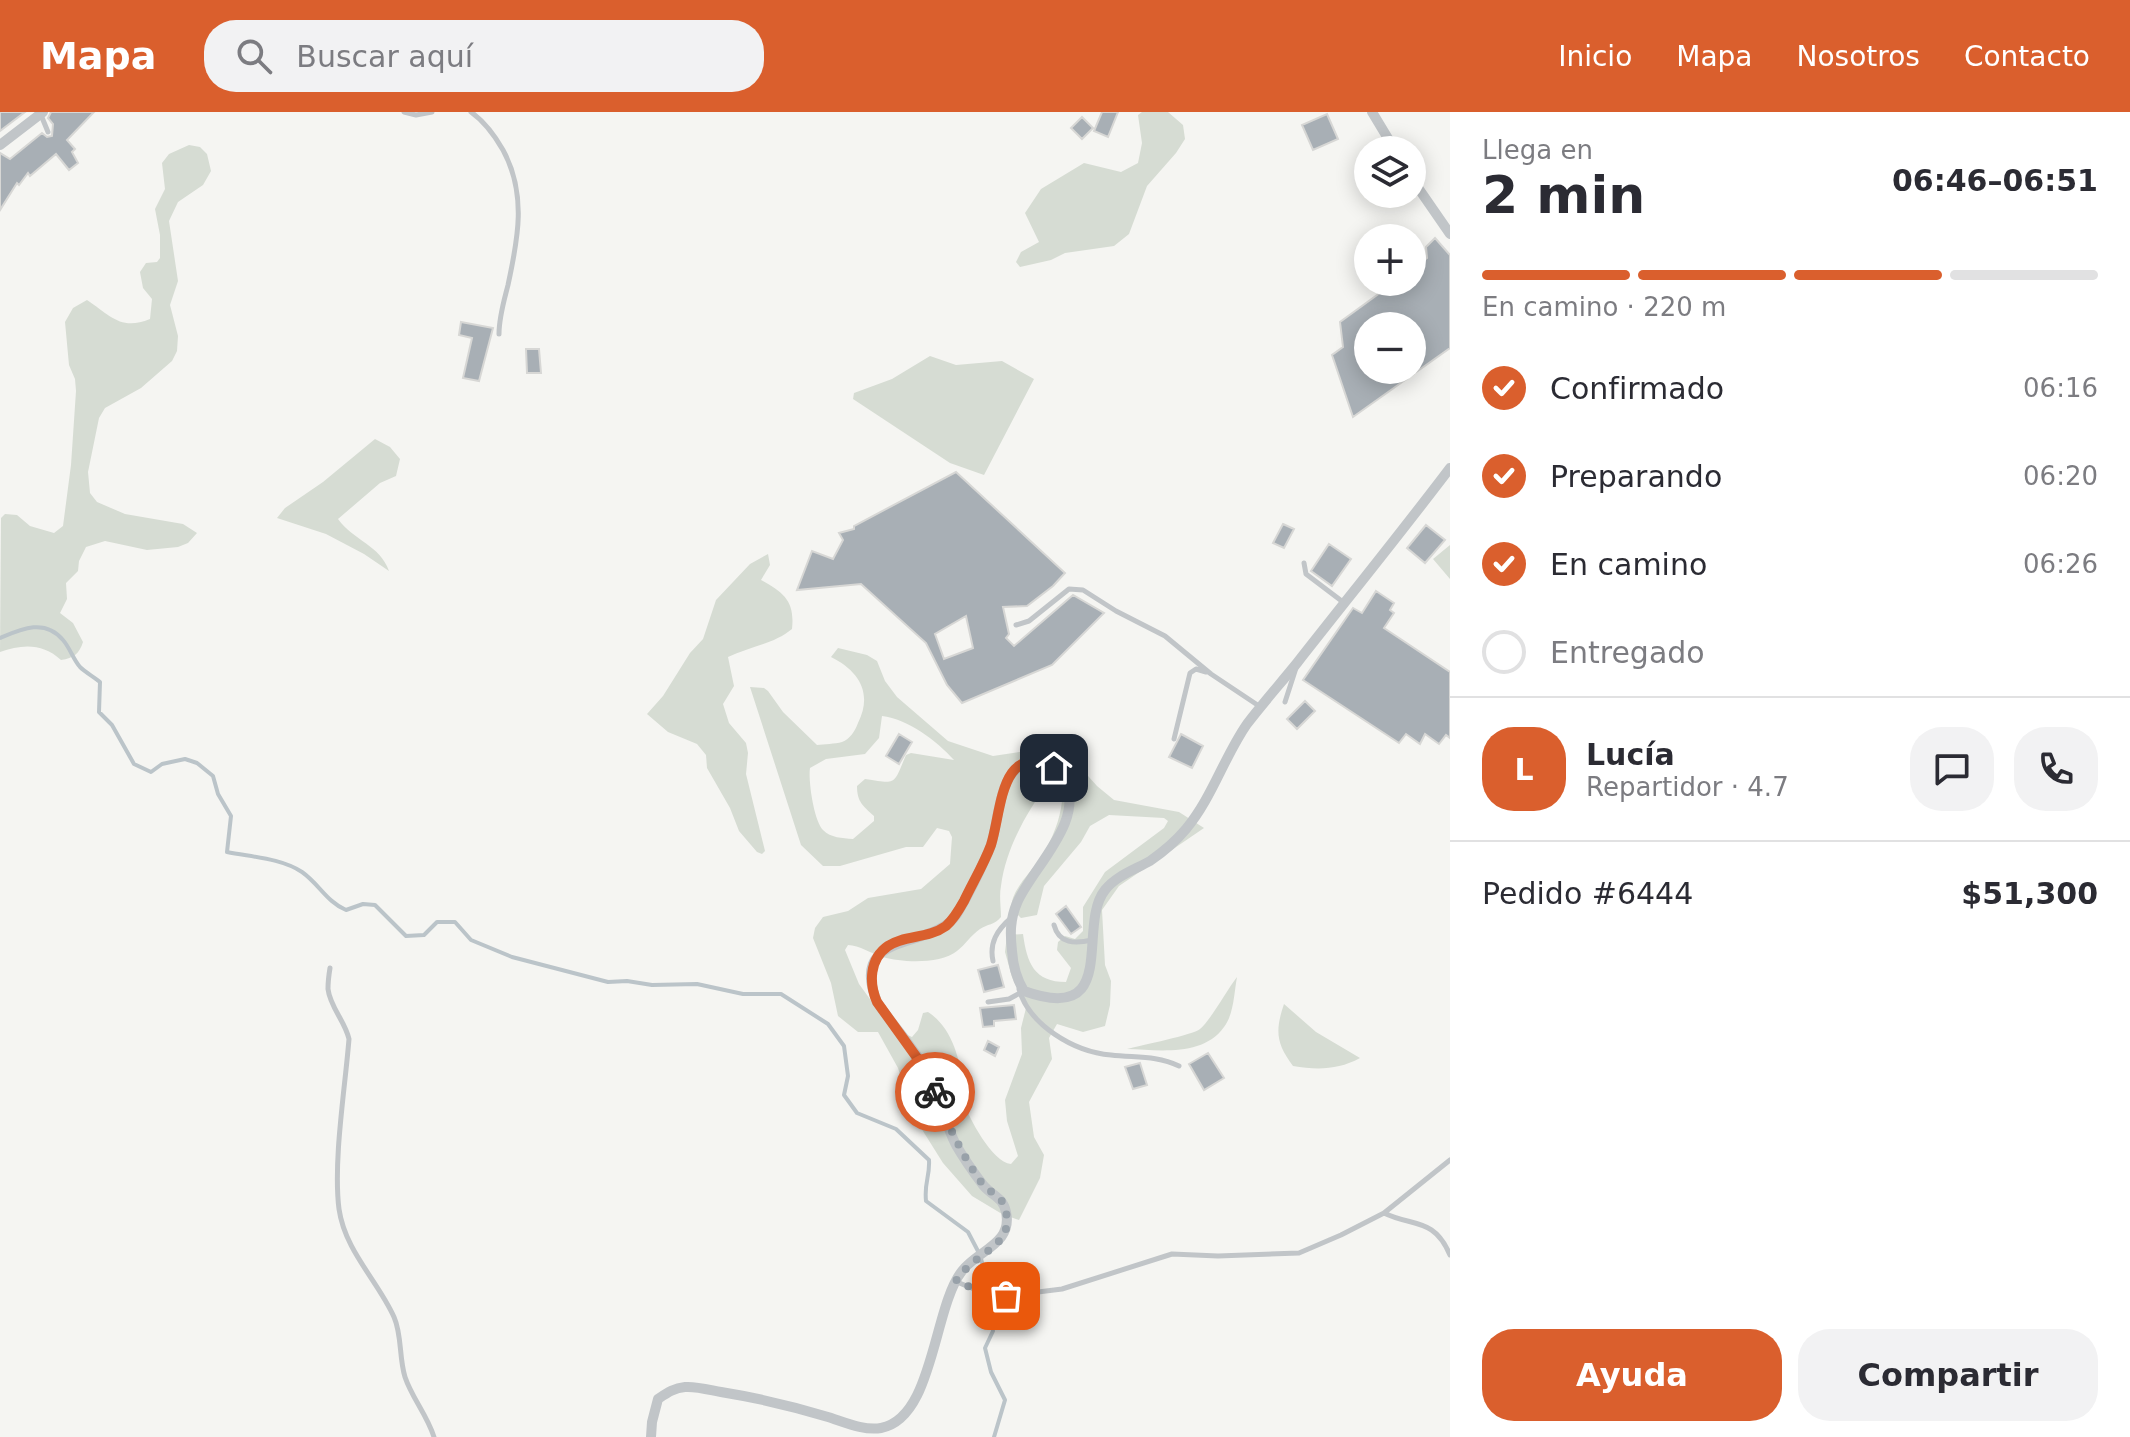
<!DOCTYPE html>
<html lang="es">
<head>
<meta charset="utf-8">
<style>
  :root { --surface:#fff; --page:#f2f2f3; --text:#2b2b33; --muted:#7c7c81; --line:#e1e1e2; --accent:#da5f2d }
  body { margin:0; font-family:"DejaVu Sans",sans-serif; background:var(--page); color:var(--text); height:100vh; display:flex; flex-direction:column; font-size:30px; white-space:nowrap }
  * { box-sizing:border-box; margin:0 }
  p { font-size:26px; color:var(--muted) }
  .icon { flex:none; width:44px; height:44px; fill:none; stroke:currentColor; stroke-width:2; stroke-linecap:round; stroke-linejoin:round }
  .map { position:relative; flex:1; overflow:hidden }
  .panel { display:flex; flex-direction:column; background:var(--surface); width:680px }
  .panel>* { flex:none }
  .tools { position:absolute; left:1354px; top:24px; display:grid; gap:16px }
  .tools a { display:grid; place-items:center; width:72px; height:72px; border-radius:50%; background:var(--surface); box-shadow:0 4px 20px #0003; font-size:40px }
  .pin { position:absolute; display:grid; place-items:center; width:68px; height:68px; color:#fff; margin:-34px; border-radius:16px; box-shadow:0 4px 12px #0006 }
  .courier { position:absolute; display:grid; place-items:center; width:80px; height:80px; margin:-40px; border:6px solid #da5f2d; border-radius:50%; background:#fff; color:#222; box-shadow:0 2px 10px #0007 }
  .head em { font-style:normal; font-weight:800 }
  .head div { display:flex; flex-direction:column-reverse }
  .head { display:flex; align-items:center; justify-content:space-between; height:136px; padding:0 32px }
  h1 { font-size:52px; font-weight:800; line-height:60px }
  .bar { display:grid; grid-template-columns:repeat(4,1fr); gap:12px 8px; align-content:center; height:96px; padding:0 32px }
  .bar i { height:10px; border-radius:6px; background:var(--line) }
  .bar .current { background:var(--accent) }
  .bar p { grid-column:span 4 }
  .line { display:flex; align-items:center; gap:20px; padding:0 32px; border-top:2px solid var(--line) }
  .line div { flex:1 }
  .round { display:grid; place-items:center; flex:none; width:84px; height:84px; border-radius:32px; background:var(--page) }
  ol { padding:0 32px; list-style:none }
  li { display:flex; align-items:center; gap:24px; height:88px }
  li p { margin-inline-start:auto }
  li .icon { padding:8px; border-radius:50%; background:var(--accent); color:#fff; stroke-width:4 }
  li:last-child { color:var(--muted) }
  li i { width:44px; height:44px; border:4px solid var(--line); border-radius:50% }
  .primary-button { display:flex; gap:16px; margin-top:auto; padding:16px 32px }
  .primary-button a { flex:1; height:92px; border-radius:32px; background:var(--accent); color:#fff; font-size:32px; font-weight:800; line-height:92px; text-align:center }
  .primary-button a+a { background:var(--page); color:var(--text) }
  header { display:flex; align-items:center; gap:48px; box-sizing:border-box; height:112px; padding:0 40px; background:var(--accent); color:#fff }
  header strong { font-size:38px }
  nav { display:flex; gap:44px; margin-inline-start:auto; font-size:28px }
  .search { width:560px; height:72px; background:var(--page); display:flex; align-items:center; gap:20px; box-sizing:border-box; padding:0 28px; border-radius:32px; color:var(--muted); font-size:30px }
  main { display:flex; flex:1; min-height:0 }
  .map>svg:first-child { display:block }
  .green { fill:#d6dcd3; fill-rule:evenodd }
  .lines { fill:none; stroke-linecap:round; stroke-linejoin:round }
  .stream { stroke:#bbc4c9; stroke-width:4 }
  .building { fill:#a8afb5; stroke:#d7d7d5; stroke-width:2; fill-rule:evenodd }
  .lane { stroke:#c1c5c8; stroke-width:5 }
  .street { stroke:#c1c5c8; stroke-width:10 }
  .done { stroke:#98a1a9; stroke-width:8; stroke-dasharray:0 14.4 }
  .route { stroke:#da5f2d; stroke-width:10 }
</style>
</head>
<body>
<header>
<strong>Mapa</strong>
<div class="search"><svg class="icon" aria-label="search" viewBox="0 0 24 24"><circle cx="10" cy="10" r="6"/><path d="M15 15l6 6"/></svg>Buscar aquí</div>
<nav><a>Inicio</a><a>Mapa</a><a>Nosotros</a><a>Contacto</a></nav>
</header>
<main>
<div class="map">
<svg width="1450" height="1325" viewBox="0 0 1450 1325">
  <rect width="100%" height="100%" fill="#f5f5f2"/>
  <!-- green -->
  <path class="green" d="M1142,0H1168L1183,13L1185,27L1176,41L1147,74L1129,122L1114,134L1065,141L1051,148L1020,155L1016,150L1021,140L1039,130L1025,101L1041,77L1084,51L1121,60L1138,51L1142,31L1138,3Z
    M189,33L200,35L207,42L211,59L203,73L178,90L169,109L178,169L170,193L178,224L177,239L172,249L141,276L105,296L99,306L88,360L90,381L97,390L125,402L183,412L197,421L188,431L178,435L147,438L105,429L86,435L79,449L78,459L66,471L67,487L60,501L73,511L83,530C79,542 74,546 61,548C43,531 22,532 0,540L1,406L5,402L17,403L30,414L54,421L63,414L71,353L76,279L75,267L69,253L65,210L73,196L87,188C111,204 121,219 150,207L152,187L143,176L140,160L146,151L157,150L160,146V123L155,97L165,77L162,51L169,42Z
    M930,244L956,253L1002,249L1034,267L984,363L950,351L853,287L854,281L892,267Z
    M375,327L390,335L400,347L396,364L380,371L338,407C354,429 380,433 389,459L364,442L326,422L277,406L285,396L323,370Z
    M1450,433V467L1433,447Z
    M768,442L770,453L761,468C784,481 795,489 792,517C774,532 749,535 728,545L734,574L723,592L729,611L746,631L748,641L746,662L765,739L762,742L757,740L739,719L730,696L707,656L706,643L697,632L668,620L647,602L663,584L690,541L703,527L716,488L750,452Z
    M838,536L867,543L877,549L885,569L897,585L948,629L993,644L1040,637L1056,638L1072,646L1097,674L1114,688L1179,700L1204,716L1119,774L1102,798L1105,853L1111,869L1110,893L1105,914L1083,920L1057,912L1049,926L1052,947L1029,990L1034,1025L1044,1043L1040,1066L1019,1108L1002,1102L972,1084L943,1051L911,1000L898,956L878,920H858L838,904L831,871L813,826L815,816L823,805L848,799L868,786L921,777L950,752L952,725L949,719L937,716L923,735H906L840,754H823L801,733L750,575L764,576L768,579L783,600L817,633C824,632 835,632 842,630C850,627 855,619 858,611C873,581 859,559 831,545ZM882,604C908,607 937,629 954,648L911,641L906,643C893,673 898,672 865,667L857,674C857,690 863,694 874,704V709L853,727C842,726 831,726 823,718C814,709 808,669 810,656L826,647L865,642L879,626ZM1051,667L1062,676C1064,696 1056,719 1046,737C1036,757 1012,774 1011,796L1021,806L1037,803L1044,774L1081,730L1090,714L1109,703L1164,706L1168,709L1164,716L1105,760L1083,795V819L1075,827L1065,824L1058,830L1057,838L1071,856L1066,870C1034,870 1027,851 1023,822L1007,823L1005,840L1012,865L1026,896L1021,916L1022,942L1005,988L1007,1009L1018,1044L1011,1052C992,1050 969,1006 963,989C961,983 963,977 962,971C960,945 951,915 928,900L923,901L918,918L912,925L891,916L859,872L845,838L848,833C859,833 872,842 883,845C903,851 941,852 957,839C965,833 971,823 980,817C987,812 995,813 1001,805C1001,795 999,784 1001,774C1006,735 1028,698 1051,667Z
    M1237,865C1234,881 1234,902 1224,915C1203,945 1158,938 1127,937C1142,933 1193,923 1200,917C1210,909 1227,878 1237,865Z
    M1284,892L1316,920L1360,946C1338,958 1317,958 1293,954C1276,931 1275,919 1284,892Z"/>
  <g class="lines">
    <!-- stream -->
    <path class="stream" d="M0,526C21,517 45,506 63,528C70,536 73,547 80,555C85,560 94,565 100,570L99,600L112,613L134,652L151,660L162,652L185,647L197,651L213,664L218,682L231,704L227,740C251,745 281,746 302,760C319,772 327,790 346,798L363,792L375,793L406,824L424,823L437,810H455L471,828L512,845L608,870L627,869L652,873L697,872L743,882H781L828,912L844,934L848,964L844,983L857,1001L896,1017L929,1048C930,1065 924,1070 926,1089L968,1120L980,1143L991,1184L989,1195L993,1219L985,1236L991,1260L1005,1288L994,1325"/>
  </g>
  <!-- building -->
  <path class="building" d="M0,0H25L0,19Z
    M51,0H94L67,28L75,37L72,40L78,51L69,58L56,42L30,64L28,61L19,73L17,71L0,98V41L10,47L42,21L47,25L52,24L53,12L48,6Z
    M1102,0H1118L1108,25L1094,19Z
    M1327,2L1338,27L1313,38L1302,13Z
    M1082,5L1093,16L1082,27L1071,16Z
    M1435,126L1450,143V236L1353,305L1332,243L1343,235L1340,210L1395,170H1412V157L1427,146L1426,135ZM1368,214H1412V258H1368Z
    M461,210L493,216L479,269L463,266L472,226L459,223Z
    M526,237H539L541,261H527Z
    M956,360L1065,461L1053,474L1027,494L1003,495L1009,522L1006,526L1014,534L1073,483L1104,501L1052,553L962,591L947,573L926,531L861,472L797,478L812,439L833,447L843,428L839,421L854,417V414ZM966,504L973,536L944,547L935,522Z
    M1283,412L1294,417L1284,436L1273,431Z
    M1426,413L1445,428L1425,451L1407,436Z
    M1329,432L1351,447L1332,474L1311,459Z
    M1376,479L1394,491L1390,498L1394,501L1384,516L1450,560V626L1446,623L1439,632L1425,622L1420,632L1406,622L1399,631L1303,568L1353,496L1362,501Z
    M1305,589L1315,599L1297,617L1287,607Z
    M899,622L912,630L899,652L886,644Z
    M1181,622L1203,634L1192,656L1169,645Z
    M1066,794L1081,815L1071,822L1056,802Z
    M998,853L1004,875L984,880L978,858Z
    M1014,893L1016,907L994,909V914L983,915L980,896Z
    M988,929L999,935L995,944L984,938Z
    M1208,941L1224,966L1204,978L1189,952Z
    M1140,951L1147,973L1133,977L1125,955Z"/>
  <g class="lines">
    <!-- lane -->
    <path class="lane" d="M404,0L416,3L432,0
      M471,0C485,10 495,24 503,38C527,82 518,127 508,173C504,189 499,205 499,222
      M41,3L48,20
      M1304,451L1306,462L1343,490
      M1016,513L1029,509L1069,477L1083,478L1116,499L1165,524L1211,562L1259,594
      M1285,590L1296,556
      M1174,627L1190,561L1196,557L1206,560
      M1054,813C1059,832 1075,832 1092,828
      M993,849C989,831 997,818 1011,806
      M330,856C329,862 328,870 328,877C330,895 345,909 349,927C345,977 333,1049 339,1097C345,1139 378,1169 394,1205C402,1223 399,1246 405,1265C412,1286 427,1303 434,1325
      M1019,877C1029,913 1074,940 1111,943C1135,946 1156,943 1179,954
      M988,890L1009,887L1020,881
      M1384,1101L1450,1048
      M957,1170L991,1184H1006L1062,1177L1172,1142L1218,1144L1299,1141L1341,1123L1384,1101C1412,1115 1434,1105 1450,1143"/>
    <!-- street -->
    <path class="street" d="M1372,0L1395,38
      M0,33L43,0
      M1412,67L1450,122
      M651,1325L652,1310L658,1287C667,1281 674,1276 685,1275C696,1274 710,1278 721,1280C758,1286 792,1294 828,1305C844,1310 864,1319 881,1316C934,1306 933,1196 962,1159C978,1138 1013,1132 1006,1100C1003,1085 992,1084 983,1073C974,1061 964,1047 956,1033C944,1010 940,982 927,959C913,935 893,914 877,890C847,817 933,839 957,802C969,782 981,757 990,736C1000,710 997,653 1033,649C1044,648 1057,656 1063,666C1089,706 1031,757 1017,791C1010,807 1010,822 1012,839C1013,854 1016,866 1024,879C1121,914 1076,814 1105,778C1116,764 1134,758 1150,749C1163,740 1176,729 1186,717C1212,686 1224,645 1247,612C1263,591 1280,572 1297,551C1348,486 1400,422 1450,356"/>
  </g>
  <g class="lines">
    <!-- done -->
    <path class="done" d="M935,980C948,1013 961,1041 981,1070C987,1079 998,1082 1003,1091C1007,1100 1009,1112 1004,1122C996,1138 969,1148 956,1169L991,1184H1006"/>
    <!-- route -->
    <path class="route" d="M935,980L928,961L877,890C869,872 869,847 888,834C904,823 928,827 946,814C954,807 959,798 964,789C973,770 984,752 991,733C1002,698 1000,629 1054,656"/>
  </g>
</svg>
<div class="tools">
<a><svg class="icon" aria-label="layers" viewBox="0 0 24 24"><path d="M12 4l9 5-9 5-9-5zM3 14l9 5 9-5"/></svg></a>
<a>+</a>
<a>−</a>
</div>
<div class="pin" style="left:1006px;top:1184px;background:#ea580c"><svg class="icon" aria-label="bag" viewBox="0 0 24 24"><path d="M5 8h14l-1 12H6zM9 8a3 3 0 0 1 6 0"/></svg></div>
<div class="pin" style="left:1054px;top:656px;background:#1f2937"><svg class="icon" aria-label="home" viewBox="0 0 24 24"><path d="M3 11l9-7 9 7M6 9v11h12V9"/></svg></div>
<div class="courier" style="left:935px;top:980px"><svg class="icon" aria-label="bike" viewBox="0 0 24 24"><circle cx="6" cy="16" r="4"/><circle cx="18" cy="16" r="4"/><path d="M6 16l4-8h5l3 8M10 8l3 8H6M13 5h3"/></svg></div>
</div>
<section class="panel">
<div class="head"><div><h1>2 min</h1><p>Llega en</p></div><em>06:46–06:51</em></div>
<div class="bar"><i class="current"></i><i class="current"></i><i class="current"></i><i></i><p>En camino · 220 m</p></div>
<ol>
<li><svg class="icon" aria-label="check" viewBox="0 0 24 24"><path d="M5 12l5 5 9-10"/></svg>Confirmado<p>06:16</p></li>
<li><svg class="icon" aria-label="check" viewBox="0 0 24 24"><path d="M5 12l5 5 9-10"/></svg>Preparando<p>06:20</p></li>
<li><svg class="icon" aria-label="check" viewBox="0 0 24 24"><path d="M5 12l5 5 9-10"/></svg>En camino<p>06:26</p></li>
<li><i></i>Entregado</li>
</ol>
<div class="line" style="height:144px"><b class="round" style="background:var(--accent);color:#fff">L</b><div><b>Lucía</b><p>Repartidor · 4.7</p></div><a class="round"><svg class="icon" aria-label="chat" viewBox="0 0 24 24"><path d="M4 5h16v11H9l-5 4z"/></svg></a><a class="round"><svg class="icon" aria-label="phone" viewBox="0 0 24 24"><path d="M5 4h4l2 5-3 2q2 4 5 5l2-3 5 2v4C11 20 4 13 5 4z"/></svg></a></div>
<div class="line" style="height:104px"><div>Pedido #6444</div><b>$51,300</b></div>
<div class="primary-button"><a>Ayuda</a><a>Compartir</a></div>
</section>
</main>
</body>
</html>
